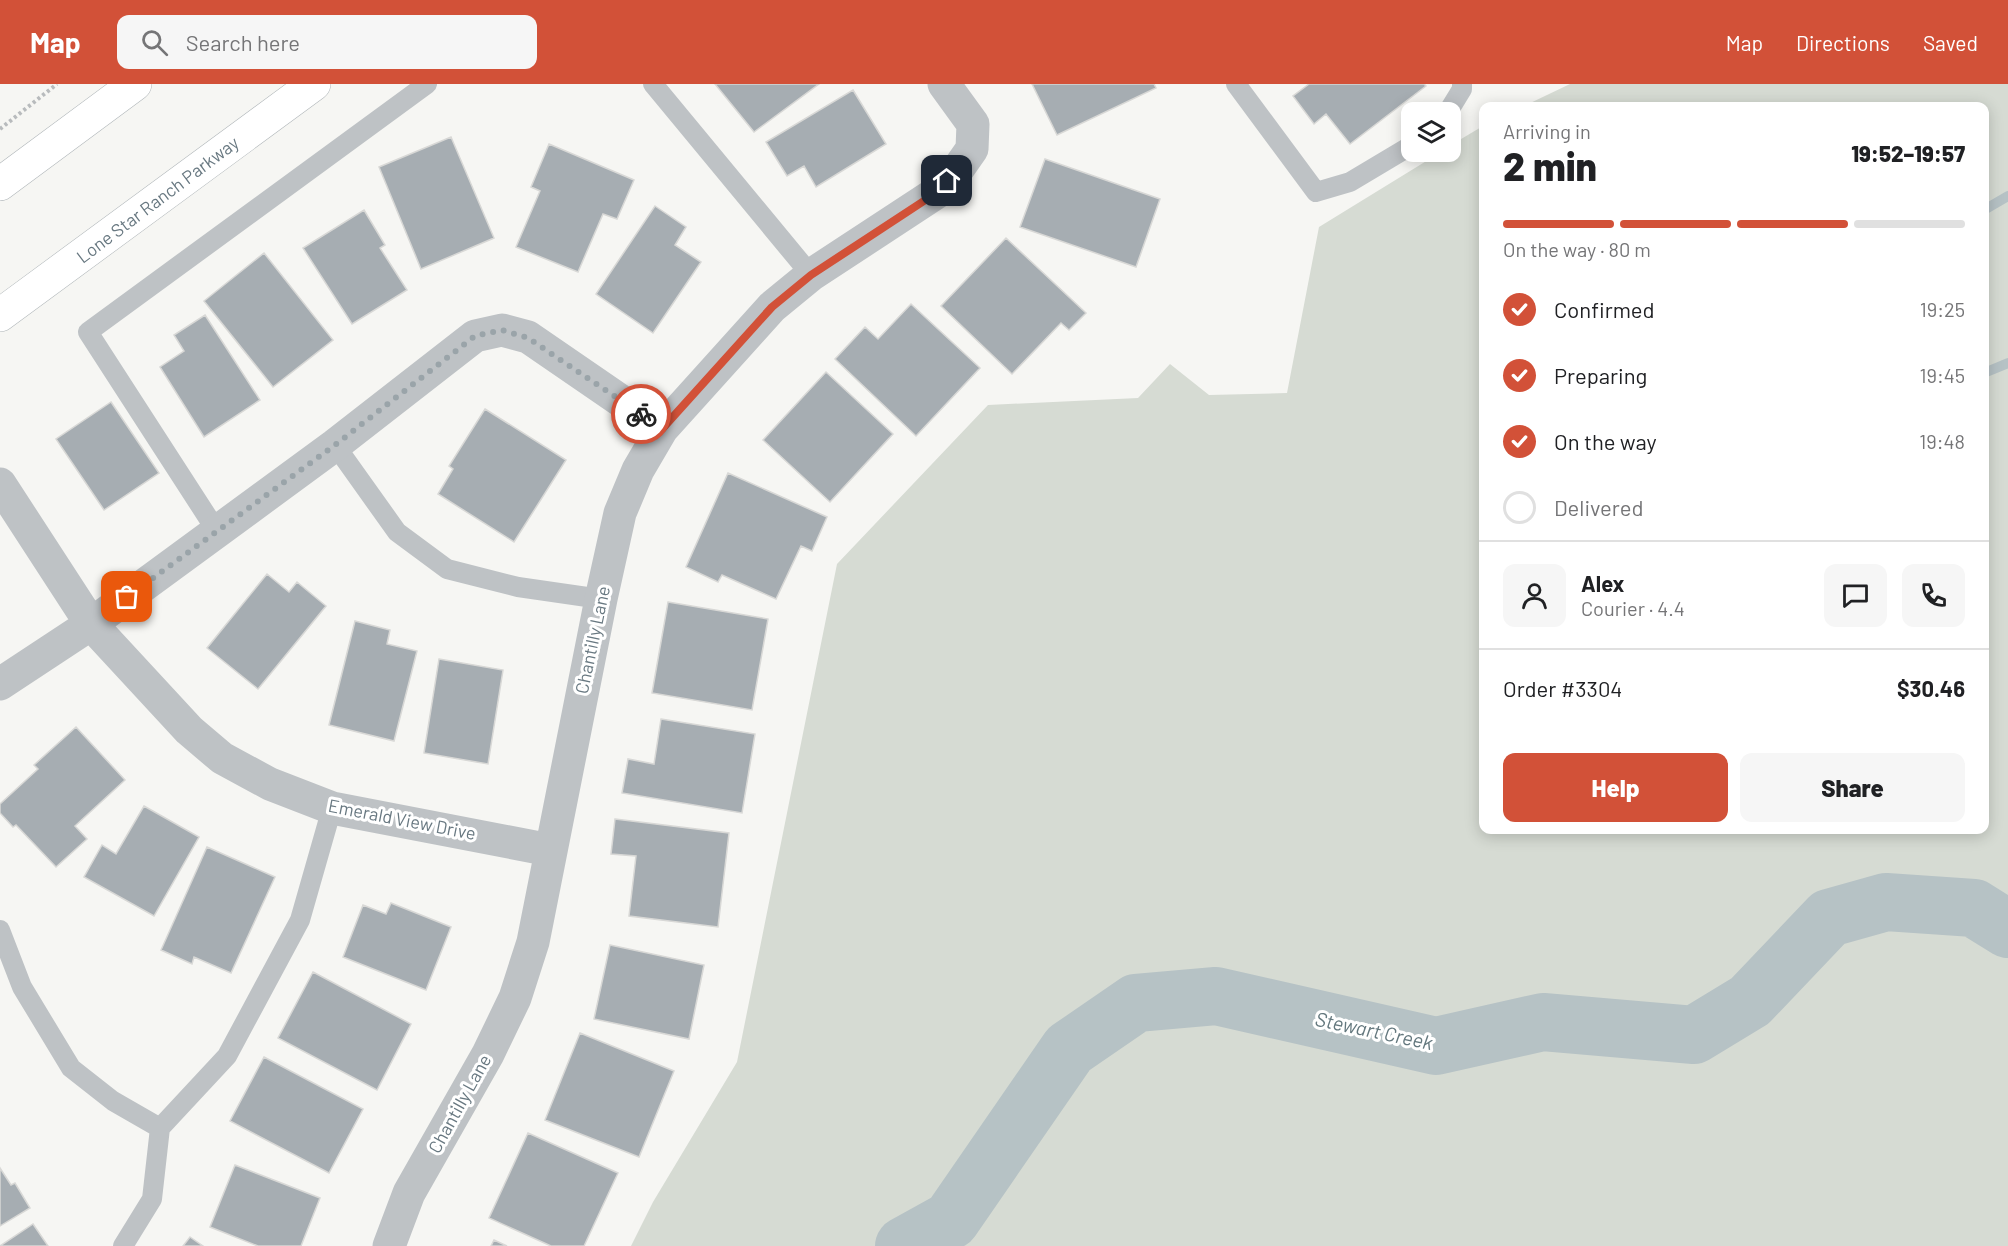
<!DOCTYPE html>
<html lang="en">
<head>
<meta charset="utf-8">
<style>
  :root { --surface:#fff; --page:#f6f6f6; --text:#202124; --muted:#757577; --line:#e0e0e0; --accent:#d25138 }
  body { margin:0; font-family:Barlow,sans-serif; background:var(--page); color:var(--text); height:100vh; display:flex; flex-direction:column; font-size:22px; white-space:nowrap }
  * { box-sizing:border-box; margin:0 }
  p { font-size:20px; color:var(--muted) }
  .icon { flex:none; width:33px; height:33px; fill:none; stroke:currentColor; stroke-width:2; stroke-linecap:round; stroke-linejoin:round }
  .map { position:relative; flex:1; overflow:hidden }
  .panel { position:absolute; left:1479px; top:18px; width:510px; height:732px; display:flex; flex-direction:column; background:var(--surface); border-radius:12px; box-shadow:0 3px 15px #0003 }
  .panel>* { flex:none }
  .tools { position:absolute; left:1401px; top:18px; display:grid; gap:12px }
  .tools a { display:grid; place-items:center; width:60px; height:60px; border-radius:12px; background:var(--surface); box-shadow:0 3px 15px #0003; font-size:30px }
  .pin { position:absolute; display:grid; place-items:center; width:51px; height:51px; color:#fff; margin:-26px; border-radius:12px; box-shadow:0 3px 9px #0006 }
  .courier { position:absolute; display:grid; place-items:center; width:60px; height:60px; margin:-30px; border:4px solid #d25138; border-radius:50%; background:#fff; color:#222; box-shadow:0 2px 8px #0007 }
  .headline em { font-style:normal; font-weight:800 }
  .headline div { display:flex; flex-direction:column-reverse }
  .headline { display:flex; align-items:center; justify-content:space-between; height:102px; padding:0 24px }
  h1 { font-size:39px; font-weight:800; line-height:45px }
  .bar { display:grid; grid-template-columns:repeat(4,1fr); gap:9px 6px; align-content:center; height:72px; padding:0 24px }
  .bar i { height:8px; border-radius:4px; background:var(--line) }
  .bar .current { background:var(--accent) }
  .bar p { grid-column:span 4 }
  .line { display:flex; align-items:center; gap:15px; padding:0 24px; border-top:2px solid var(--line) }
  .line div { flex:1 }
  .round { display:grid; place-items:center; flex:none; width:63px; height:63px; border-radius:12px; background:var(--page) }
  ol { padding:0 24px; list-style:none }
  li { display:flex; align-items:center; gap:18px; height:66px }
  li p { margin-inline-start:auto }
  li .icon { padding:6px; border-radius:50%; background:var(--accent); color:#fff; stroke-width:4 }
  li:last-child { color:var(--muted) }
  li i { width:33px; height:33px; border:3px solid var(--line); border-radius:50% }
  .action { display:flex; gap:12px; margin-top:auto; padding:12px 24px }
  .action a { flex:1; height:69px; border-radius:12px; background:var(--accent); color:#fff; font-size:24px; font-weight:800; line-height:69px; text-align:center }
  .action a+a { background:var(--page); color:var(--text) }
  header { display:flex; align-items:center; gap:36px; box-sizing:border-box; height:84px; padding:0 30px; background:var(--accent); color:#fff }
  header strong { font-size:28px }
  nav { display:flex; gap:33px; margin-inline-start:auto; font-size:21px }
  .search { width:420px; height:54px; background:var(--page); display:flex; align-items:center; gap:15px; box-sizing:border-box; padding:0 21px; border-radius:12px; color:var(--muted); font-size:22px }
  .map>svg:first-child { display:block }
  .green { fill:#d6dbd3 }
  .lines { fill:none; stroke-linecap:round; stroke-linejoin:round }
  .stream { stroke:#b6c2c5; stroke-width:10 }
  .river { stroke:#b6c2c5; stroke-width:58 }
  .building { fill:#a6adb2; stroke:#d8d8d6; stroke-width:1.5 }
  .secondary-casing { stroke:#b0b6b9; stroke-width:34 }
  .path { stroke:#b8bbbd; stroke-width:4; stroke-dasharray:3 3; stroke-linecap:butt }
  .lane { stroke:#bec2c5; stroke-width:20 }
  .street { stroke:#bec2c5; stroke-width:33 }
  .secondary { stroke:#fff; stroke-width:33 }
  .done { stroke:#9aa4a9; stroke-width:6; stroke-dasharray:0 10.8 }
  .route { stroke:#d25138; stroke-width:8 }
  .labels { text-anchor:middle; stroke-width:6; stroke-linejoin:round; paint-order:stroke }
  .street-label { font-size:18px; fill:#687881; stroke:#fff }
  .water-label { font-size:20px; font-style:italic; fill:#64787e; stroke:#fff }
</style>
</head>
<body>
<header>
<strong>Map</strong>
<div class="search"><svg class="icon" aria-label="search" viewBox="0 0 24 24"><circle cx="10" cy="10" r="6"/><path d="M15 15l6 6"/></svg>Search here</div>
<nav><a>Map</a><a>Directions</a><a>Saved</a></nav>
</header>
<div class="map">
<svg width="2008" height="1162" viewBox="0 0 2008 1162">
  <rect width="100%" height="100%" fill="#f6f6f3"/>
  <!-- green -->
  <path class="green" d="M1570,0H2008V1162H631L653,1118L737,978L837,480L988,321L1138,314L1170,280L1209,311L1287,309L1319,143L1441,68H1450L1451,61L1483,42L1484,746H1984V22H1524Z"/>
  <g class="lines">
    <!-- stream -->
    <path class="stream" d="M1984,126L2008,112
      M1984,289L2008,279"/>
    <!-- river -->
    <path class="river" d="M904,1162L951,1136L1069,965L1136,919L1216,912L1436,962L1543,938L1694,951L1750,917L1829,834L1886,818L1974,824L2008,845"/>
  </g>
  <!-- building -->
  <path class="building" d="M715,0H819L754,48Z
    M1032,0H1154L1156,4L1057,51Z
    M1309,0H1424L1426,2L1350,60L1326,30L1314,40L1293,12Z
    M853,6L886,60L816,103L804,82L787,92L766,58Z
    M451,53L494,154L421,185L379,83Z
    M549,60L634,96L617,135L603,130L578,188L516,163L540,107L531,103Z
    M1045,75L1160,115L1136,183L1020,143Z
    M655,122L686,143L675,161L701,178L653,249L596,210Z
    M364,126L385,161L380,164L407,206L352,240L303,164Z
    M1006,154L1086,229L1069,246L1061,239L1012,290L941,222Z
    M264,169L333,256L273,303L204,217Z
    M911,220L980,284L916,352L835,275L865,243L878,255Z
    M205,231L260,316L204,353L160,283L184,267L174,251Z
    M826,288L893,350L830,418L763,356Z
    M111,318L159,389L104,426L56,355Z
    M485,325L566,376L514,458L438,410L453,385L449,382Z
    M728,389L827,433L812,467L801,462L776,515L722,491L718,498L686,483Z
    M267,490L289,508L297,498L326,522L258,605L207,564Z
    M668,518L768,535L752,626L652,609Z
    M355,537L390,546L387,560L417,567L394,657L329,641Z
    M439,575L503,586L488,680L424,669Z
    M661,635L755,650L742,729L622,709L628,675L654,680Z
    M76,643L125,696L75,742L87,755L56,783L16,741L13,743L0,729V720L38,685L34,681Z
    M144,722L199,753L154,832L84,793L102,761L116,770Z
    M615,735L729,749L718,843L629,832L636,772L611,770Z
    M207,763L275,793L231,889L194,873L192,880L161,866Z
    M391,819L451,843L426,906L343,873L363,821L386,830Z
    M610,861L704,881L689,955L594,935Z
    M313,888L411,940L377,1006L278,954Z
    M580,949L674,987L639,1073L545,1036Z
    M264,973L363,1025L329,1089L230,1037Z
    M528,1049L618,1089L584,1162H551L489,1134Z
    M235,1081L320,1114L301,1162H258L210,1143Z
    M0,1084L11,1101L15,1099L30,1124L0,1142Z
    M33,1140L48,1162H0Z
    M190,1153L203,1162H183Z
    M494,1156L507,1162H491Z"/>
  <g class="lines">
    <defs>
      <path id="secondary" d="M0,100L135,0
        M0,231L314,0"/>
    </defs>
    <!-- secondary casing -->
    <use href="#secondary" class="secondary-casing"/>
    <!-- path -->
    <path class="path" d="M0,45L57,0"/>
    <!-- lane -->
    <path class="lane" d="M653,0L811,191
      M1236,0L1316,108L1350,98L1412,61
      M1448,28L1462,5V0
      M335,361L397,448L447,485L518,503L601,515
      M216,446L88,248L427,0
      M0,846L22,903L71,984L113,1017L160,1044L227,972L300,836L332,724
      M123,1162L152,1115L160,1044"/>
    <!-- street -->
    <path class="street" d="M0,400L91,540L189,646L222,674L270,700L332,724L550,766
      M0,600L91,540L335,361L475,252L502,246L528,253L662,345
      M389,1162L409,1109L488,970L515,914L533,858L601,515L620,429L638,386L662,345L772,223L811,191L936,109L958,85L972,65L973,40L944,0"/>
    <!-- secondary -->
    <use href="#secondary" class="secondary"/>
  </g>
  <g class="lines">
    <!-- done -->
    <path class="done" d="M127,513L335,361L475,252L502,246L528,254L641,330"/>
    <!-- route -->
    <path class="route" d="M641,330L662,345L772,223L811,191L936,109L947,97"/>
  </g>
  <g class="labels">
    <!-- street labels -->
    <g class="street-label">
      <text transform="translate(158 116) rotate(-37)" y="6">Lone Star Ranch Parkway</text>
      <text transform="translate(593 556) rotate(-78)" y="6">Chantilly Lane</text>
      <text transform="translate(402 736) rotate(11)" y="6">Emerald View Drive</text>
      <text transform="translate(460 1020) rotate(-61)" y="6">Chantilly Lane</text>
    </g>
    <!-- water labels -->
    <g class="water-label">
      <text transform="translate(1374 947) rotate(12)" y="7">Stewart Creek</text>
    </g>
  </g>
</svg>
<div class="tools">
<a><svg class="icon" aria-label="layers" viewBox="0 0 24 24"><path d="M12 4l9 5-9 5-9-5zM3 14l9 5 9-5"/></svg></a>
</div>
<div class="pin" style="left:127px;top:513px;background:#ea580c"><svg class="icon" aria-label="bag" viewBox="0 0 24 24"><path d="M5 8h14l-1 12H6zM9 8a3 3 0 0 1 6 0"/></svg></div>
<div class="pin" style="left:947px;top:97px;background:#1f2937"><svg class="icon" aria-label="home" viewBox="0 0 24 24"><path d="M3 11l9-7 9 7M6 9v11h12V9"/></svg></div>
<div class="courier" style="left:641px;top:330px"><svg class="icon" aria-label="bike" viewBox="0 0 24 24"><circle cx="6" cy="16" r="4"/><circle cx="18" cy="16" r="4"/><path d="M6 16l4-8h5l3 8M10 8l3 8H6M13 5h3"/></svg></div>
<section class="panel">
<div class="headline"><div><h1>2 min</h1><p>Arriving in</p></div><em>19:52–19:57</em></div>
<div class="bar"><i class="current"></i><i class="current"></i><i class="current"></i><i></i><p>On the way · 80 m</p></div>
<ol>
<li><svg class="icon" aria-label="check" viewBox="0 0 24 24"><path d="M5 12l5 5 9-10"/></svg>Confirmed<p>19:25</p></li>
<li><svg class="icon" aria-label="check" viewBox="0 0 24 24"><path d="M5 12l5 5 9-10"/></svg>Preparing<p>19:45</p></li>
<li><svg class="icon" aria-label="check" viewBox="0 0 24 24"><path d="M5 12l5 5 9-10"/></svg>On the way<p>19:48</p></li>
<li><i></i>Delivered</li>
</ol>
<div class="line" style="height:108px"><a class="round"><svg class="icon" aria-label="person" viewBox="0 0 24 24"><circle cx="12" cy="8" r="4"/><path d="M4 21q1-7 8-7t8 7"/></svg></a><div><b>Alex</b><p>Courier · 4.4</p></div><a class="round"><svg class="icon" aria-label="chat" viewBox="0 0 24 24"><path d="M4 5h16v11H9l-5 4z"/></svg></a><a class="round"><svg class="icon" aria-label="phone" viewBox="0 0 24 24"><path d="M5 4h4l2 5-3 2q2 4 5 5l2-3 5 2v4C11 20 4 13 5 4z"/></svg></a></div>
<div class="line" style="height:78px"><div>Order #3304</div><b>$30.46</b></div>
<div class="action"><a>Help</a><a>Share</a></div>
</section>
</div>
</body>
</html>
